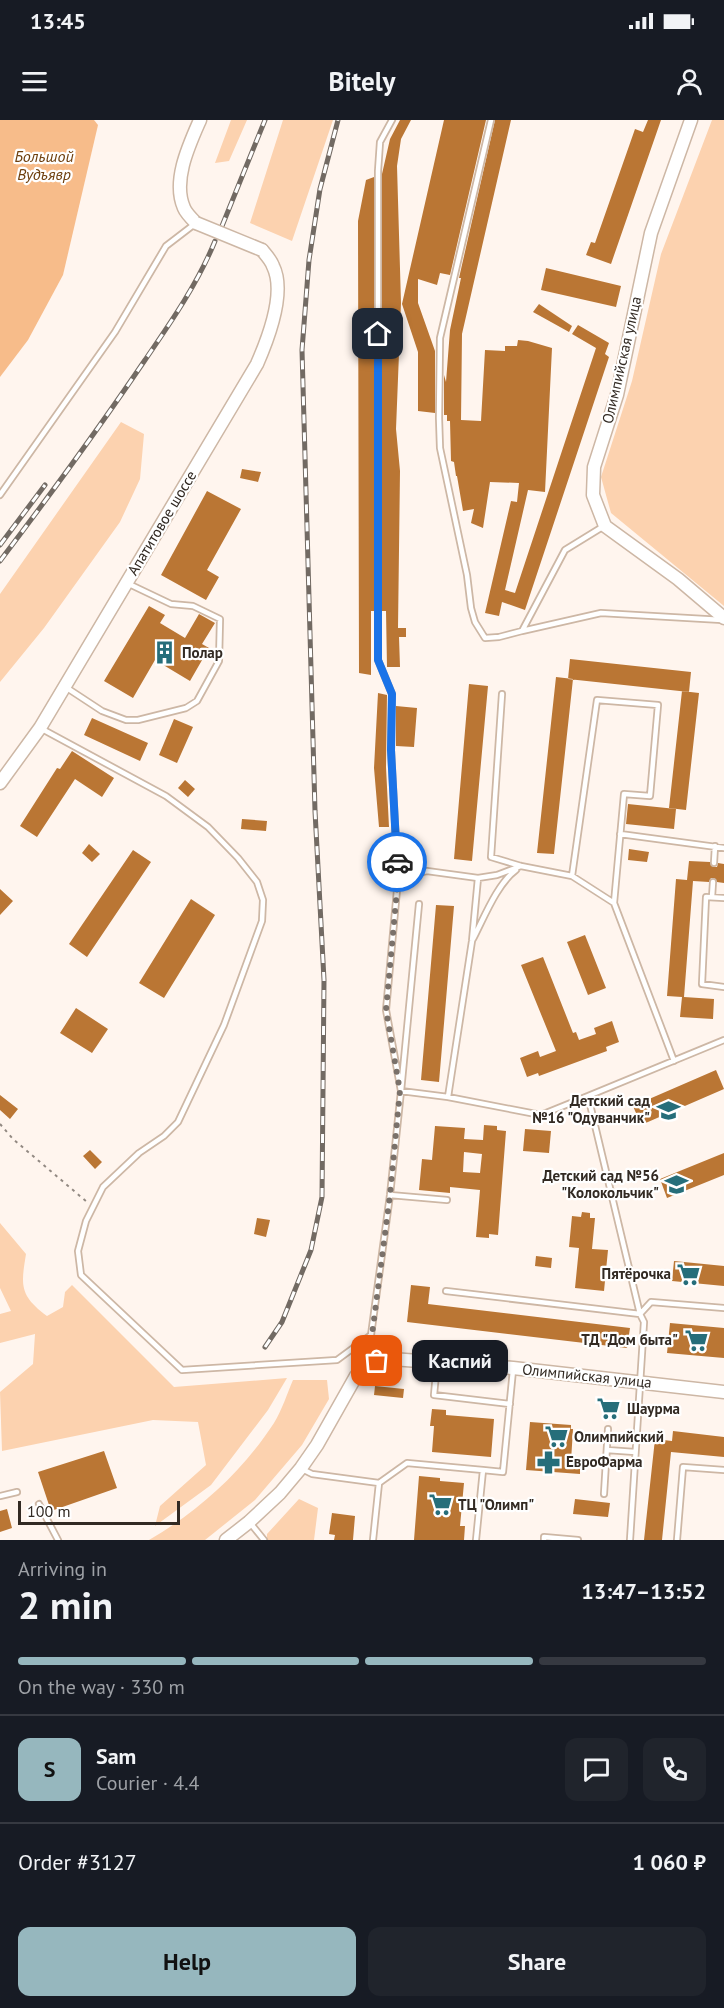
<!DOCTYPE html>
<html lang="en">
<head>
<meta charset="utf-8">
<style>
  :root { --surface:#171b24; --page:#20242c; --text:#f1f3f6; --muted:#9ea1a6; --line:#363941; --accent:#96b7be }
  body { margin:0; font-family:"PT Sans",sans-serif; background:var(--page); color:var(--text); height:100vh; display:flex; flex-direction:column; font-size:22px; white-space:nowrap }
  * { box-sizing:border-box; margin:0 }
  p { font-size:20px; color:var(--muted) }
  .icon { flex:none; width:33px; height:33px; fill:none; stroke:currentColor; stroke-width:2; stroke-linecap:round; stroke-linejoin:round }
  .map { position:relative; height:1420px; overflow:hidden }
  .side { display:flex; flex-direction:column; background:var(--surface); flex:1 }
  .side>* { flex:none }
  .scale { position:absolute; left:18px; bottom:15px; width:162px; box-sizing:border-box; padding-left:6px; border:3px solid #322a23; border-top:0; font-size:16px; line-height:21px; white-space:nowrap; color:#322a23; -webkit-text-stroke:4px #fff; paint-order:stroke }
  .pin { position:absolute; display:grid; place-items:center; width:51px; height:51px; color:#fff; margin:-26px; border-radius:12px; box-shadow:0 3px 9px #0006 }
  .courier { position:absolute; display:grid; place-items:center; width:60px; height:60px; margin:-30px; border:4px solid #1a73e8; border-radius:50%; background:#fff; color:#222; box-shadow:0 2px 8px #0007 }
  .bubble { position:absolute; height:42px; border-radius:12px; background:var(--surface); box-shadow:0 2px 4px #0004; font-size:20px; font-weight:600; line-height:42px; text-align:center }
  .headline em { font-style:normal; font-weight:600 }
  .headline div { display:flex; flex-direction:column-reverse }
  .headline { display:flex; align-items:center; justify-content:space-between; height:102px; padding:0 18px }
  h1 { font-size:39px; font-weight:600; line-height:45px }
  .bar { display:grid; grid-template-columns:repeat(4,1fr); gap:9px 6px; align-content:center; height:72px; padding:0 18px }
  .bar i { height:8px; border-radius:4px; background:var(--line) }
  .bar .active { background:var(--accent) }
  .bar p { grid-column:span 4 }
  .line { display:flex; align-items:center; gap:15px; padding:0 18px; border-top:2px solid var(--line) }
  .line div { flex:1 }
  .round { display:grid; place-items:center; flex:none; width:63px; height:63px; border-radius:12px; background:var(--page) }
  .button { display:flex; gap:12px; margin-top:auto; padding:12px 18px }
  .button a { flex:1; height:69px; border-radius:12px; background:var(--accent); color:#111; font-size:24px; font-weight:600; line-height:69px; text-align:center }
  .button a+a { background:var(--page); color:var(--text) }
  .status { display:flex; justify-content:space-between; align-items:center; height:42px; padding:0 30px; background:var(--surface); direction:ltr }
  .status svg { height:16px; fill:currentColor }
  header { display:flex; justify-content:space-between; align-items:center; height:78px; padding:0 18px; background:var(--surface); font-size:27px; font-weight:600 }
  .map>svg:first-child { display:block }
  .green { fill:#fcd2af }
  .water { fill:#f7bc8a }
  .building { fill:#ba7634; fill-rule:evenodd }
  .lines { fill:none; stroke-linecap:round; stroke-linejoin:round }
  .lane-casing { stroke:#cdb7a5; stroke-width:8 }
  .secondary-casing { stroke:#cdb7a5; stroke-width:15 }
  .path { stroke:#928982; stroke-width:2; stroke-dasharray:3 4.5; stroke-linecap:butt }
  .lane { stroke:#fff; stroke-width:4.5 }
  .secondary { stroke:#fff; stroke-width:12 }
  .rail-casing { stroke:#726a63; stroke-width:5 }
  .rail { stroke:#fff; stroke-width:3; stroke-dasharray:9; stroke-linecap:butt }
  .secondary-bridge-casing { stroke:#cdb7a5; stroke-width:15; stroke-linecap:butt }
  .secondary-bridge { stroke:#fff; stroke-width:12 }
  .done { stroke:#7a716a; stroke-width:6; stroke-dasharray:0 10.8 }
  .route { stroke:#1a73e8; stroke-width:8 }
  .labels { text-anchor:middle; stroke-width:4.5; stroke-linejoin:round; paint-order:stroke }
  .street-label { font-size:15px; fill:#322a23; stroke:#fff }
  .poi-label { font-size:15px; font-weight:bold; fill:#322a23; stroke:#fff; text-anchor:start }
  .water-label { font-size:16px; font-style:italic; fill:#6e3f0d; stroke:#fff }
</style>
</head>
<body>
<div class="status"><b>13:45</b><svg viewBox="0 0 49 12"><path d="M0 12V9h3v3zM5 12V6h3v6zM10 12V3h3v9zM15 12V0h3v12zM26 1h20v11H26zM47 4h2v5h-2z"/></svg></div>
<header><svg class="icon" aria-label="menu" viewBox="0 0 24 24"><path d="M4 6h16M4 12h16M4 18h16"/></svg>Bitely<svg class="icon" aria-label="person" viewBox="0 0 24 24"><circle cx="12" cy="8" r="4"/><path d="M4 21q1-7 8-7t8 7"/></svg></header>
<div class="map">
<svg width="724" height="1420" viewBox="0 0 724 1420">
  <rect width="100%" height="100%" fill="#fff5ee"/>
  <!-- green -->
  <path class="green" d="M231,0H247L229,41L215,43Z
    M283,0H333L292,121L250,103Z
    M712,0H724V486L611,393L601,357L632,261L661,134Z
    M121,302L144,314L140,359L120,402L44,508L0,562V474Z
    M0,1103L26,1134C21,1165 19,1175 47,1196L63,1187L65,1172L72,1165L174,1267L287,1258L268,1290L211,1365L155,1406L160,1386L206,1345L198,1302L153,1300L2,1331L0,1272L33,1244L35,1214L0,1223V1194L11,1191L0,1168Z
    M293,1260H327L329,1279L302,1325L255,1380L205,1420H149C199,1391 242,1352 274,1303C282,1290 287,1274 293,1260Z
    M299,1379L318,1388L314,1420H267V1414Z"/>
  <!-- water -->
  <path class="water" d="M0,0H94L98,5L63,155L28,220L0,257Z"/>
  <!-- building -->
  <path class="building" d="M400,0H411L401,19L397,46L401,183L396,309L400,351L398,508H406V517H399L400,547H387L386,491H382V54L390,19Z
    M444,0H486L450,155L440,153L437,165L418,159V183L435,231V293L418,291V232L402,184Z
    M495,0H511L462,214L461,300L481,301L485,230L505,231V226H517L518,220L528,221L552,228L545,372L528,370L505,470L515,473L596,228L572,214L578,205L609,223L605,234L609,237L525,490L502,482L499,496L485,493L511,381L517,382L519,363L490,362L483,408L471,403L474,389L463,391L457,356H456L454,342L451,341L450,301H447V295H444V255L446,262L450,210L461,158H459Z
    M648,0H661L611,144L586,135L591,122L595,123L635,9L643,12Z
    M374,57V491H371V555L359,553L358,101L366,60Z
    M546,148L621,166L616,187L541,170Z
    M539,184L572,206L569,212L533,192Z
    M242,349L261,352L258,362L240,358Z
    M207,371L241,389L207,450L219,457L206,480L161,455Z
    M149,486L165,495L160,503L185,518L199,494L215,503L202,524L209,528L190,561L155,540L133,578L104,561Z
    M570,539L691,552L689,572L568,559Z
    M556,557L573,559L554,734L537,733Z
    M469,564L488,566L472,741L454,739Z
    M682,571L699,573L686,690L669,688Z
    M378,573L387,575L386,647L389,707H379L374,648Z
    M396,586L417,588L414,627L396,626Z
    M92,598L148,623L140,641L84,615Z
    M174,599L193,607L177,643L159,635Z
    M72,631L114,658L102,677L75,659L37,717L20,706L57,648L60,649Z
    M185,660L195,669L188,677L178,668Z
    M628,684L676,689L674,709L626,704Z
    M242,699L267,701L266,711L241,709Z
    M89,724L100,734L92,742L82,733Z
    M629,729L649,732L647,742L628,740Z
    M133,730L151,742L87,837L69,824Z
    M689,741L710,742L713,747H717L718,743L724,744V763L717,762L714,758H711L709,762L693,761L684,877L714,879L713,899L680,897L682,877L667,876L676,759L687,760Z
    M0,769L13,781L0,795Z
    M191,779L215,795L164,878L139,863Z
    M436,785L454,786L439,962L421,960Z
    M585,815L606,868L588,875L567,822Z
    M543,837L573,913L576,912L579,920L596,914L594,908L612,901L619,922L606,927L607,931L539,956L538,953L527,957L520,938L538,931L540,937L556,931L521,845Z
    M76,888L108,909L92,933L60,913Z
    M716,950L724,969L641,1005L633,986Z
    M0,975L18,989L10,999L0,990Z
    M484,1005L497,1006V1010L506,1011L498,1115L489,1114V1118L476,1117L480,1070L450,1067V1073L419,1070L422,1039L432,1040L435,1006L465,1008L464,1019L483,1020ZM464,1032L482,1034L480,1053L463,1052Z
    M525,1009L551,1011L549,1033L523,1031Z
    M90,1030L102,1042L95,1049L83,1036Z
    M724,1033V1055L667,1078L660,1059Z
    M582,1092L590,1093V1098H595L592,1129L608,1130L604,1171L575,1168L579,1128L569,1127L572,1096L581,1097Z
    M257,1098L270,1100L266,1117L254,1114Z
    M536,1136L552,1138L551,1148L535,1146Z
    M674,1141L724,1146V1166L672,1161Z
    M411,1165L430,1167L428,1184L630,1208L627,1228L407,1202Z
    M670,1203L724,1208V1238L667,1233Z
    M375,1266L404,1269L403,1278L374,1275Z
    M432,1289L446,1290V1295L494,1299L491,1337L432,1332L434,1306H430Z
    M530,1302L571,1305V1309H573L571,1341H580V1354L526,1350Z
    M673,1311L724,1317V1337L671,1332L662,1420H644L655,1319L672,1321Z
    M104,1331L117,1368L51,1391L38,1352Z
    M419,1356L440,1358V1361L464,1363L460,1406H465L464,1420H414Z
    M575,1379L610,1383L608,1397L573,1394Z
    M7,1389L12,1408L0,1412V1391Z
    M332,1393L355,1396L353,1420H334L335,1415L329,1414Z"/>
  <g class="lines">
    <defs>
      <path id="lane" d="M491,0L440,218L439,298L440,328L467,455L471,488L475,502L485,518L499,517L522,511L565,430L604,406
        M0,375L115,212L166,126L196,103
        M522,511L601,493L722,500
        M67,568L102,591L126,600H138L186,588L197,581L219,541L220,499L193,486L171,484L129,464
        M502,574L491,737L521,746L572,756L614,783L674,941
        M42,609L166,676L208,707L238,738L257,762L263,780L262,801L224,905L178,1002L164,1016L139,1033L103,1067L86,1101L78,1131L81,1155L182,1250L337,1240L371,1215
        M620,714L724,728
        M714,743L715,726
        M572,756L597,580L658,585L650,676L624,674L614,783
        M398,759L427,751L478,758L497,755L521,746
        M712,777L713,762
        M724,778L706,777L702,864L724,867
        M419,784L401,971L448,977L541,995L588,976L640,1194L644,1202L630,1420
        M473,819C484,798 497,764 516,750
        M588,976L724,920
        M448,977L472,821L478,758
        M390,1075L447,1080
        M446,1171L640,1194L651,1182L724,1188
        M377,1239L371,1215L390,1075L401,971L386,890L398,759L391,630L392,574L378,540V51L380,22L392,0
        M437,1243L434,1275L510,1284
        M607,1330L635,1332
        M302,1349L312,1354L379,1363L373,1420
        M379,1363L407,1343L483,1350
        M604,1374L608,1309
        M0,1376L17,1372
        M39,1384L58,1420
        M251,1404L264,1420
        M476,1420L483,1350L503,1352L513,1250
        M544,1420V1417L578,1420
        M677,1420L683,1347L724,1350"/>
      <path id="secondary" d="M691,0L651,113L617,275L594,347L593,375L605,406L678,459L724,498
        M196,103C192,99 186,93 184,88C172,61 189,25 200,0
        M0,663L40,608L257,244C268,219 286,172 273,146C271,140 266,135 262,130
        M226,1420L249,1402L280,1373L301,1348L317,1325L356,1256L377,1241L392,1239L513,1248L724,1272"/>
    </defs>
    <!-- lane casing -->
    <use href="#lane" class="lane-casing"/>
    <!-- secondary casing -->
    <use href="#secondary" class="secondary-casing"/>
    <!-- path -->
    <path class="path" d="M0,1004L13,1019L87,1082"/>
    <!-- lane -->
    <use href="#lane" class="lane"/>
    <!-- secondary -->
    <use href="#secondary" class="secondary"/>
    <defs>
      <path id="rail" d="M222,106L265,0
        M0,425L45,365
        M0,441C50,375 99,308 145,240C171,202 198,163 215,121
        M265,1227L282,1202L311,1130L322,1077L324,860L315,691L302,230L309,140L320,69L338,0"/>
    </defs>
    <!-- rail casing -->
    <use href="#rail" class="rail-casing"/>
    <!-- rail -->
    <use href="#rail" class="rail"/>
    <defs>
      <path id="secondary-bridge" d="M196,103L262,130"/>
    </defs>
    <!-- secondary-bridge casing -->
    <use href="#secondary-bridge" class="secondary-bridge-casing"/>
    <!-- secondary-bridge -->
    <use href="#secondary-bridge" class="secondary-bridge"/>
  </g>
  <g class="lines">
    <!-- done -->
    <path class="done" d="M377,1241L372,1215L390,1075L400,971L386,890L398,759L397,742"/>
    <!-- route -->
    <path class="route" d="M378,214V540L392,574L391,630L397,742"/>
  </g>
  <!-- icons -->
  <defs>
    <symbol id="building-bare" viewBox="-9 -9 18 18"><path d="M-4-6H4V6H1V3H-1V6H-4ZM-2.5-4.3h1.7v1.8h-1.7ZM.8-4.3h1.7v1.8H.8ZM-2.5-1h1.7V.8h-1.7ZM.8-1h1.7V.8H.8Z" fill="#266e7a" stroke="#fff" stroke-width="2.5" paint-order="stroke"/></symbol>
    <symbol id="school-bare" viewBox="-9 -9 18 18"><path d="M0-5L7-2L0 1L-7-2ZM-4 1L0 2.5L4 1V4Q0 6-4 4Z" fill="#266e7a" stroke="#fff" stroke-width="2.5" paint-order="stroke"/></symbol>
    <symbol id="supermarket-bare" viewBox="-9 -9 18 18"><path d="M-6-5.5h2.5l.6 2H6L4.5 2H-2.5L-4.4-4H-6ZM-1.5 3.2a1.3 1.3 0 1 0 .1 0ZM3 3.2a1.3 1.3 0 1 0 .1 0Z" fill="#266e7a" stroke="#fff" stroke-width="2.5" paint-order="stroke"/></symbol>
    <symbol id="pharmacy-bare" viewBox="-9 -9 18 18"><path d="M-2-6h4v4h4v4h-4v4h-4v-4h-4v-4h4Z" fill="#266e7a" stroke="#fff" stroke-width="2.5" paint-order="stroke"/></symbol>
  </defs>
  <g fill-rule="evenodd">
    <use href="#building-bare" x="148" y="516" width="33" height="33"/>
    <use href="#school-bare" x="652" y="974" width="33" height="33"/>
    <use href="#school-bare" x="660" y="1048" width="33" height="33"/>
    <use href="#supermarket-bare" x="672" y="1138" width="33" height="33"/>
    <use href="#supermarket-bare" x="680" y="1204" width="33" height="33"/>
    <use href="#supermarket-bare" x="592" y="1272" width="33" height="33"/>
    <use href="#supermarket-bare" x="540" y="1300" width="33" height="33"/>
    <use href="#pharmacy-bare" x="532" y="1326" width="33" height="33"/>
    <use href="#supermarket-bare" x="424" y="1368" width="33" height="33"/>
  </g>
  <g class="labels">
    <!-- street labels -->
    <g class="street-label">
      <text transform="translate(622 240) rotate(-77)" y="5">Олимпийская улица</text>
      <text transform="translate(162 403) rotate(-59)" y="5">Апатитовое шоссе</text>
      <text transform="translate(587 1256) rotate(6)" y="5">Олимпийская улица</text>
    </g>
    <!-- poi labels -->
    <g class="poi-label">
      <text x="182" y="538">Полар</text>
      <text x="650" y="986" text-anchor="end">Детский сад<tspan x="650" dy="17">№16 "Одуванчик"</tspan></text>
      <text x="659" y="1061" text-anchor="end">Детский сад №56<tspan x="659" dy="17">"Колокольчик"</tspan></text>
      <text x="671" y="1159" text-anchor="end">Пятёрочка</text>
      <text x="678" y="1225" text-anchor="end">ТД "Дом быта"</text>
      <text x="627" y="1294">Шаурма</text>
      <text x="574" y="1322">Олимпийский</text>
      <text x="566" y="1347">ЕвроФарма</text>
      <text x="458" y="1390">ТЦ "Олимп"</text>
    </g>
    <!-- water labels -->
    <g class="water-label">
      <text x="44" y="42">Большой<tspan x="44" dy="18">Вудъявр</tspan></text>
    </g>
  </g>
</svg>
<div class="scale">100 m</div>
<div class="pin" style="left:377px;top:1241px;background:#ea580c"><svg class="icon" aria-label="bag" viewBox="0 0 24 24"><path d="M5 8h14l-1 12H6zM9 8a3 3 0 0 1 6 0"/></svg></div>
<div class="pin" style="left:378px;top:214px;background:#1f2937"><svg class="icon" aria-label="home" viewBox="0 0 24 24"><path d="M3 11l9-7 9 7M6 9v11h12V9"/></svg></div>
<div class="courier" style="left:397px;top:742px"><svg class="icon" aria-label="car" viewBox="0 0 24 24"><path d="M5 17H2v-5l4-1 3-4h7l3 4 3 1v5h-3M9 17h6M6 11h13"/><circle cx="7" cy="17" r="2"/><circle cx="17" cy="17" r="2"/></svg></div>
<div class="bubble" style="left:412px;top:1220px;width:96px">Каспий</div>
</div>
<section class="side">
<div class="headline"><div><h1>2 min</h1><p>Arriving in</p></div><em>13:47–13:52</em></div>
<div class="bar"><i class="active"></i><i class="active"></i><i class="active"></i><i></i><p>On the way · 330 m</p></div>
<div class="line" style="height:108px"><b class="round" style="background:var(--accent);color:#111">S</b><div><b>Sam</b><p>Courier · 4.4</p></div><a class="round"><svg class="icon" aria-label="chat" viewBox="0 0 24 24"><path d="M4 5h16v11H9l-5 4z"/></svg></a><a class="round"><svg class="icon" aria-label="phone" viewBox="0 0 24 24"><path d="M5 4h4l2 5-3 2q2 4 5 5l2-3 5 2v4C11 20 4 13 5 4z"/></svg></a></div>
<div class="line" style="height:78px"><div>Order #3127</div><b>1 060 ₽</b></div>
<div class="button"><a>Help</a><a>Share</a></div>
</section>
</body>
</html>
